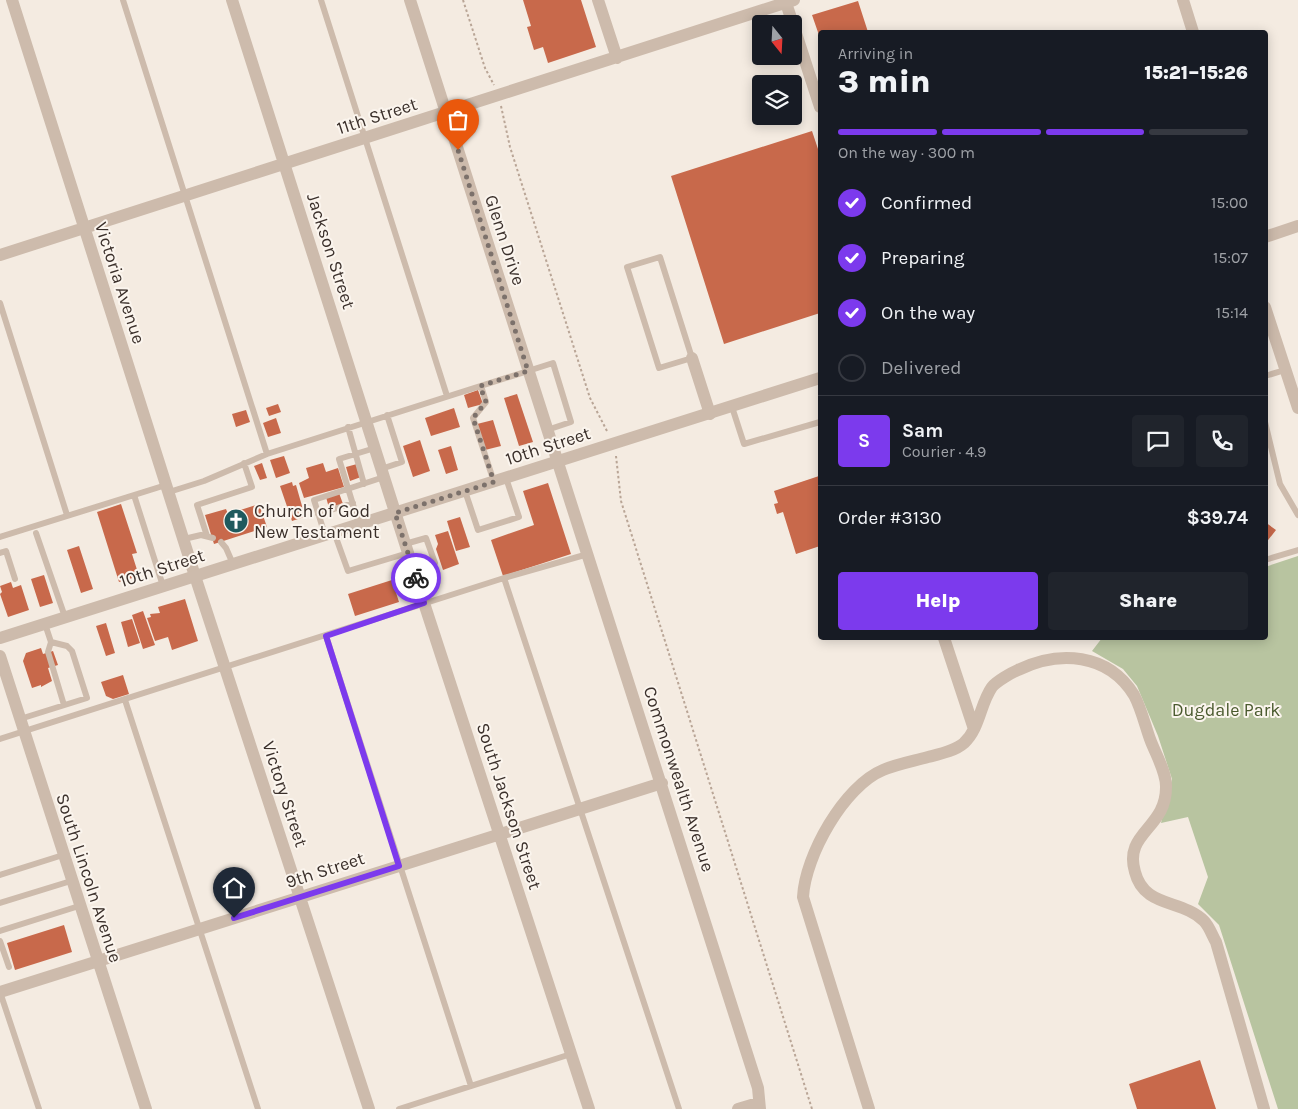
<!DOCTYPE html>
<html lang="en">
<head>
<meta charset="utf-8">
<style>
  :root { --surface:#171b24; --page:#20242c; --text:#f1f3f6; --muted:#9ea1a6; --line:#363941; --accent:#7c3aed }
  body { margin:0; font-family:Karla,sans-serif; background:var(--page); color:var(--text); height:100vh; display:flex; flex-direction:column; font-size:19px; white-space:nowrap }
  * { box-sizing:border-box; margin:0 }
  p { font-size:16px; color:var(--muted) }
  .icon { flex:none; width:28px; height:28px; fill:none; stroke:currentColor; stroke-width:2; stroke-linecap:round; stroke-linejoin:round }
  .map { position:relative; flex:1; overflow:hidden }
  .drawer { position:absolute; left:818px; top:30px; width:450px; height:610px; display:flex; flex-direction:column; background:var(--surface); border-radius:5px; box-shadow:0 2px 12px #0003 }
  .drawer>* { flex:none }
  .needle { width:32px; rotate:162deg }
  .buttons { position:absolute; left:752px; top:15px; display:grid; gap:10px }
  .buttons a { display:grid; place-items:center; width:50px; height:50px; border-radius:5px; background:var(--surface); box-shadow:0 2px 12px #0003; font-size:25px }
  .pin { position:absolute; display:grid; place-items:center; width:42px; height:42px; color:#fff; margin:-51px -21px; border-radius:50% 50% 50% 0; rotate:-45deg; box-shadow:0 0 5px #0007 }
  .pin .icon { rotate:45deg }
  .courier { position:absolute; display:grid; place-items:center; width:50px; height:50px; margin:-25px; border:4px solid #7c3aed; border-radius:50%; background:#fff; color:#222; box-shadow:0 1px 6px #0007 }
  .head em { font-style:normal; font-weight:800 }
  .head div { display:flex; flex-direction:column-reverse }
  .head { display:flex; align-items:center; justify-content:space-between; height:85px; padding:0 20px }
  h1 { font-size:32px; font-weight:800; line-height:38px }
  .bar { display:grid; grid-template-columns:repeat(4,1fr); gap:8px 5px; align-content:center; height:60px; padding:0 20px }
  .bar i { height:6px; border-radius:4px; background:var(--line) }
  .bar .current { background:var(--accent) }
  .bar p { grid-column:span 4 }
  .line { display:flex; align-items:center; gap:12px; padding:0 20px; border-top:1px solid var(--line) }
  .line div { flex:1 }
  .round { display:grid; place-items:center; flex:none; width:52px; height:52px; border-radius:5px; background:var(--page) }
  ol { padding:0 20px; list-style:none }
  li { display:flex; align-items:center; gap:15px; height:55px }
  li p { margin-inline-start:auto }
  li .icon { padding:5px; border-radius:50%; background:var(--accent); color:#fff; stroke-width:4 }
  li:last-child { color:var(--muted) }
  li i { width:28px; height:28px; border:2px solid var(--line); border-radius:50% }
  .action { display:flex; gap:10px; margin-top:auto; padding:10px 20px }
  .action a { flex:1; height:58px; border-radius:5px; background:var(--accent); color:#fff; font-size:20px; font-weight:800; line-height:58px; text-align:center }
  .action a+a { background:var(--page); color:var(--text) }
  .map>svg:first-child { display:block }
  .green { fill:#b8c4a0 }
  .building { fill:#c8694b }
  .lines { fill:none; stroke-linecap:round; stroke-linejoin:round }
  .path { stroke:#b9a596; stroke-width:2; stroke-dasharray:2.5 2.5; stroke-linecap:butt }
  .service { stroke:#cdbbac; stroke-width:6 }
  .minor { stroke:#cdbbac; stroke-width:12 }
  .tertiary { stroke:#cdbbac; stroke-width:12 }
  .done { stroke:#7c716b; stroke-width:5; stroke-dasharray:0 9 }
  .route { stroke:#7c3aed; stroke-width:6 }
  .labels { text-anchor:middle; stroke-width:4; stroke-linejoin:round; paint-order:stroke }
  .street-label { font-size:18px; fill:#3b302b; stroke:#fbf5ee }
  .poi-label { font-size:18px; fill:#3b302b; stroke:#fbf5ee; text-anchor:start }
  .park-label { font-size:18px; fill:#4a5a2e; stroke:#fbf5ee }
</style>
</head>
<body>
<div class="map">
<svg width="1298" height="1109" viewBox="0 0 1298 1109">
  <rect width="100%" height="100%" fill="#f4ebe1"/>
  <!-- green -->
  <path class="green" d="M1298,556V1109H1278L1219,925L1198,904L1208,877L1188,817L1161,823L1172,779L1158,736L1137,686L1123,669L1092,651L1102,638H1265V567Z"/>
  <!-- building -->
  <path class="building" d="M523,0H581L596,47L548,63L543,47L534,50L527,27L531,26Z
    M858,1L868,32H820V38L812,15Z
    M812,131L820,155V313L724,344L671,176Z
    M478,390L483,404L468,408L464,395Z
    M517,394L533,442L519,446L504,398Z
    M278,404L281,412L269,416L266,408Z
    M454,408L460,427L431,436L425,418Z
    M246,410L250,422L236,427L232,414Z
    M276,418L281,433L268,437L263,423Z
    M493,420L501,446L485,450L477,424Z
    M420,440L430,471L413,477L403,446Z
    M451,446L458,470L446,474L438,450Z
    M284,456L290,473L276,478L270,460Z
    M262,463L267,478L260,480L254,466Z
    M323,463L326,472L338,468L344,487L304,498L299,483L309,478L306,468Z
    M357,464L361,477L350,481L346,467Z
    M819,476L820,546L796,554L783,512L777,514L774,504L778,503L774,491Z
    M292,482L293,486L296,485L304,513V517L292,521L280,486Z
    M548,483L571,554L503,576L491,540L534,525L523,491Z
    M339,493L343,504L329,508L326,497Z
    M121,504L137,553L132,554L139,576L119,582L97,512Z
    M259,504L267,527L214,544L205,515L226,509L228,514Z
    M460,517L470,547L456,551L447,521Z
    M1265,522L1276,530L1265,544Z
    M448,531L459,564L443,570L436,549L438,544L435,535Z
    M79,546L93,589L81,593L67,550Z
    M44,575L53,603L40,607L31,579Z
    M392,580L399,602L355,616L348,594Z
    M11,582L13,588L21,585L29,610L8,617L0,594L2,592L0,586Z
    M185,599L198,641L172,650L168,637L155,641L147,618L151,617L150,614L160,613L158,607Z
    M143,611L155,645L143,649L132,615Z
    M132,619L140,643L128,647L121,622Z
    M106,623L115,653L106,656L96,626Z
    M41,648L43,654L53,651L58,665L48,668L52,681L41,687V685L32,688L23,661L26,653Z
    M123,675L129,694L113,699L106,696L101,682Z
    M64,925L72,952L15,970L7,943Z
    M1200,1060L1216,1109H1137L1129,1084Z"/>
  <g class="lines">
    <!-- path -->
    <path class="path" d="M463,0L485,68L494,85
      M501,106L510,147L590,398L608,433
      M616,456L621,501L812,1109"/>
    <!-- service -->
    <path class="service" d="M123,0L267,454
      M321,0L447,396
      M660,257L692,358L659,368L627,267Z
      M0,303L67,515
      M1265,376L1285,370
      M481,386L486,402L473,418L494,482
      M732,407L744,444L820,422
      M1265,422L1280,484L1298,515
      M348,427L364,484
      M381,469L402,462L387,415
      M465,491L478,530L519,517L506,478
      M169,492L204,481L267,454L553,363L571,422L547,430
      M134,495L163,586
      M318,514L353,503
      M359,524L339,459L375,448
      M334,532L348,571L408,553
      M36,533L65,617
      M325,535L314,500L384,477
      M207,536L197,505L252,487L244,463
      M0,537L166,485
      M184,539L201,535L213,538
      M221,542L226,548L233,564
      M405,544L426,538L435,563L414,570
      M0,553L6,551L15,579
      M1265,560L1298,550
      M504,578L679,1109
      M45,624L51,642L48,652L64,705
      M326,636L471,1086
      M125,700L258,1109
      M20,719L87,698L72,651L67,646L51,642
      M0,739L504,578L588,554
      M0,875L63,855
      M0,903L71,881
      M0,931L79,906
      M0,941L9,967
      M0,992L39,1109
      M399,1109L571,1054"/>
    <!-- minor -->
    <path class="minor" d="M12,0L195,576L369,1109
      M232,0L424,603L589,1109
      M410,0L758,1088L760,1109
      M598,0L617,58
      M785,0L793,24
      M1183,0L1193,32
      M794,27L820,107
      M0,255L794,0
      M1265,307L1298,408
      M692,358L710,414
      M944,638L974,729
      M0,656L146,1109
      M0,992L662,783
      M738,1109L758,1103
      M869,1109L803,897C805,856 844,786 883,770C897,764 914,761 928,757C940,754 955,751 964,743C980,728 980,704 992,687C997,681 1011,673 1018,670C1059,650 1108,653 1134,695C1141,708 1145,725 1150,739C1155,753 1166,771 1166,786C1167,829 1123,832 1135,872C1144,908 1182,899 1204,921C1209,926 1212,935 1216,942L1264,1109"/>
    <!-- tertiary -->
    <path class="tertiary" d="M1265,237L1298,226
      M0,638L820,378"/>
  </g>
  <g class="lines">
    <!-- done -->
    <path class="done" d="M416,578L395,513L494,482L473,418L486,402L480,386L528,371L458,150"/>
    <!-- route -->
    <path class="route" d="M234,918L399,866L326,636L424,603L416,578"/>
  </g>
  <!-- icons -->
  <defs>
    <symbol id="church-disc" viewBox="-11 -11 22 22"><circle r="9.5" fill="#1f5a5e" stroke="#fbf5ee"/><path d="M-1.2-6h2.4v3.5h3.3v2.4h-3.3V6h-2.4V-.1h-3.3v-2.4h3.3Z" fill="#fff"/></symbol>
  </defs>
  <g fill-rule="evenodd">
    <use href="#church-disc" x="222" y="507" width="28" height="28"/>
  </g>
  <g class="labels">
    <!-- street labels -->
    <g class="street-label">
      <text transform="translate(377 116) rotate(-18)" y="6">11th Street</text>
      <text transform="translate(505 240) rotate(72)" y="6">Glenn Drive</text>
      <text transform="translate(331 251) rotate(72)" y="6">Jackson Street</text>
      <text transform="translate(120 283) rotate(72)" y="6">Victoria Avenue</text>
      <text transform="translate(548 446) rotate(-18)" y="6">10th Street</text>
      <text transform="translate(162 568) rotate(-18)" y="6">10th Street</text>
      <text transform="translate(679 779) rotate(72)" y="6">Commonwealth Avenue</text>
      <text transform="translate(285 794) rotate(72)" y="6">Victory Street</text>
      <text transform="translate(509 806) rotate(72)" y="6">South Jackson Street</text>
      <text transform="translate(325 870) rotate(-18)" y="6">9th Street</text>
      <text transform="translate(89 878) rotate(72)" y="6">South Lincoln Avenue</text>
    </g>
    <!-- poi labels -->
    <g class="poi-label">
      <text x="254" y="517">Church of God<tspan x="254" dy="21">New Testament</tspan></text>
    </g>
    <!-- park labels -->
    <g class="park-label">
      <text x="1226" y="716">Dugdale Park</text>
    </g>
  </g>
</svg>
<div class="buttons">
<a><svg class="needle" viewBox="-14 -14 28 28"><path d="M0-13l5 13h-10z" fill="#e53935"/><path d="M0 13l5-13h-10z" fill="#9ea1a6"/></svg></a>
<a><svg class="icon" aria-label="layers" viewBox="0 0 24 24"><path d="M12 4l9 5-9 5-9-5zM3 14l9 5 9-5"/></svg></a>
</div>
<div class="pin" style="left:458px;top:150px;background:#ea580c"><svg class="icon" aria-label="bag" viewBox="0 0 24 24"><path d="M5 8h14l-1 12H6zM9 8a3 3 0 0 1 6 0"/></svg></div>
<div class="pin" style="left:234px;top:918px;background:#1f2937"><svg class="icon" aria-label="home" viewBox="0 0 24 24"><path d="M3 11l9-7 9 7M6 9v11h12V9"/></svg></div>
<div class="courier" style="left:416px;top:578px"><svg class="icon" aria-label="bike" viewBox="0 0 24 24"><circle cx="6" cy="16" r="4"/><circle cx="18" cy="16" r="4"/><path d="M6 16l4-8h5l3 8M10 8l3 8H6M13 5h3"/></svg></div>
<section class="drawer">
<div class="head"><div><h1>3 min</h1><p>Arriving in</p></div><em>15:21–15:26</em></div>
<div class="bar"><i class="current"></i><i class="current"></i><i class="current"></i><i></i><p>On the way · 300 m</p></div>
<ol>
<li><svg class="icon" aria-label="check" viewBox="0 0 24 24"><path d="M5 12l5 5 9-10"/></svg>Confirmed<p>15:00</p></li>
<li><svg class="icon" aria-label="check" viewBox="0 0 24 24"><path d="M5 12l5 5 9-10"/></svg>Preparing<p>15:07</p></li>
<li><svg class="icon" aria-label="check" viewBox="0 0 24 24"><path d="M5 12l5 5 9-10"/></svg>On the way<p>15:14</p></li>
<li><i></i>Delivered</li>
</ol>
<div class="line" style="height:90px"><b class="round" style="background:var(--accent);color:#fff">S</b><div><b>Sam</b><p>Courier · 4.9</p></div><a class="round"><svg class="icon" aria-label="chat" viewBox="0 0 24 24"><path d="M4 5h16v11H9l-5 4z"/></svg></a><a class="round"><svg class="icon" aria-label="phone" viewBox="0 0 24 24"><path d="M5 4h4l2 5-3 2q2 4 5 5l2-3 5 2v4C11 20 4 13 5 4z"/></svg></a></div>
<div class="line" style="height:65px"><div>Order #3130</div><b>$39.74</b></div>
<div class="action"><a>Help</a><a>Share</a></div>
</section>
</div>
</body>
</html>
